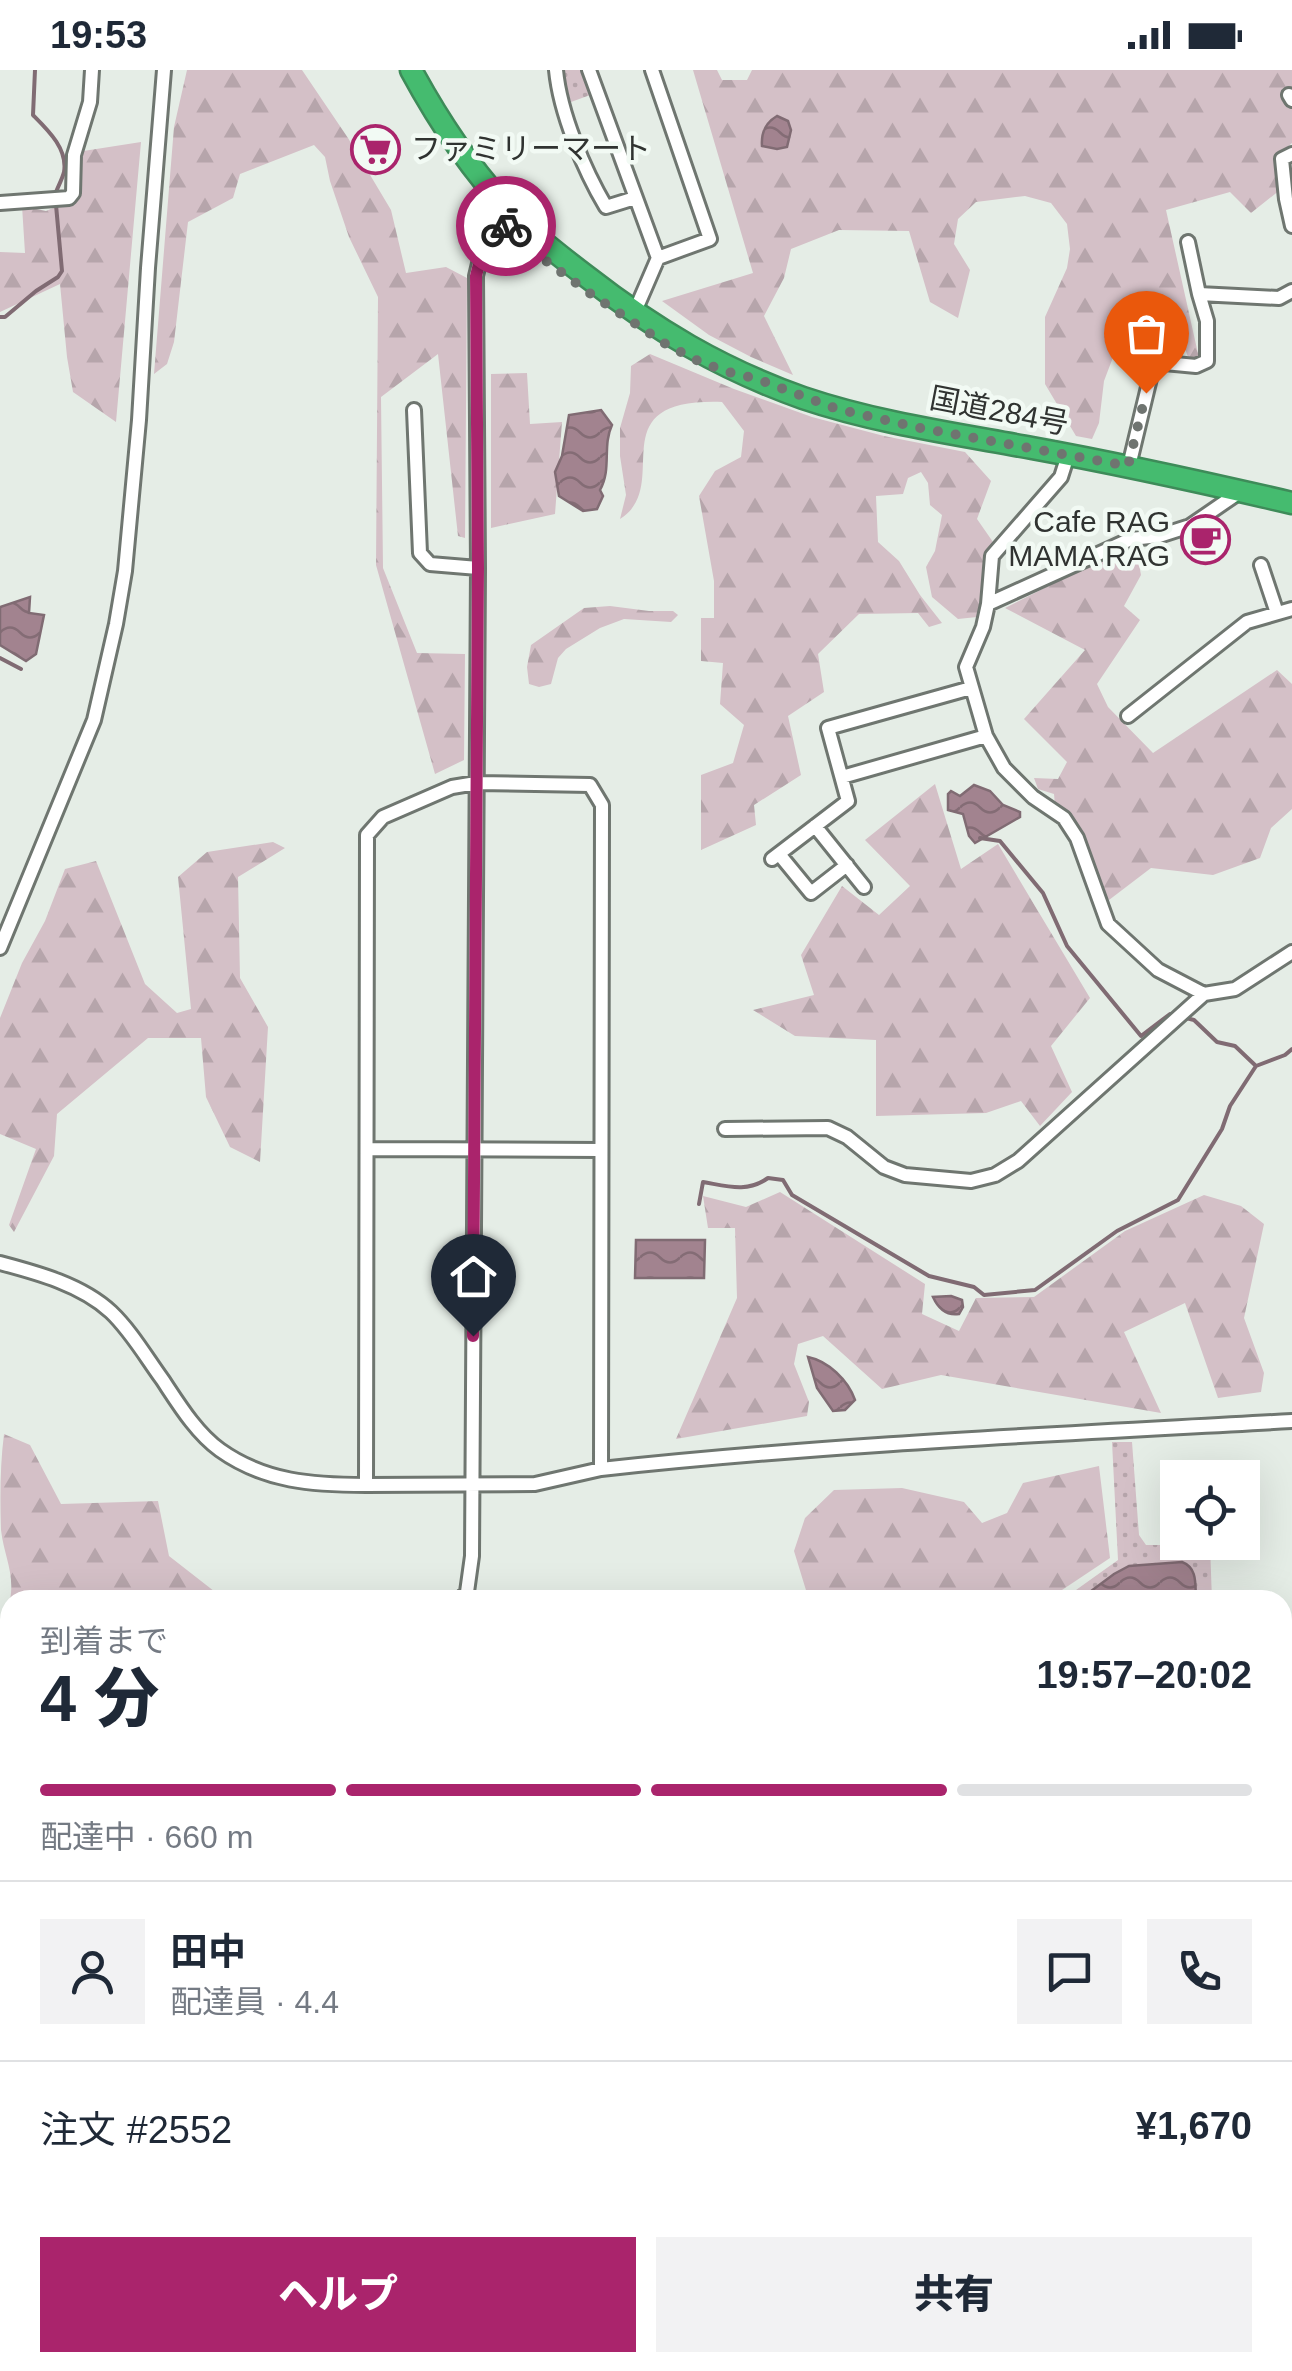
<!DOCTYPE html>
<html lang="ja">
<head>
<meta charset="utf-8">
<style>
  :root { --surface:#fff; --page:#f2f2f3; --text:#1f2937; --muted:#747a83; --line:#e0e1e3; --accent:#aa246c }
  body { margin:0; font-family:Arial,"Noto Sans JP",sans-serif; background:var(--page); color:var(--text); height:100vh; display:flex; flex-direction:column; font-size:38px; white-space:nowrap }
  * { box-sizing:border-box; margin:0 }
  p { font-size:32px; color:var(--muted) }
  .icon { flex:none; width:55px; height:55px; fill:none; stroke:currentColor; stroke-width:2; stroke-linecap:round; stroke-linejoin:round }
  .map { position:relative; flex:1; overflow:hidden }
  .sheet { position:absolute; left:0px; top:1520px; width:1292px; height:782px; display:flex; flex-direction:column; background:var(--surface); border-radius:30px 30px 0 0; box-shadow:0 10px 40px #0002 }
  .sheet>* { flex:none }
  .buttons { position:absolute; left:1160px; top:1390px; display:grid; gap:20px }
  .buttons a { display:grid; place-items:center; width:100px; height:100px; border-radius:0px; background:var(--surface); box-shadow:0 10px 40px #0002; font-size:50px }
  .pin { position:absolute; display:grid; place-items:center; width:85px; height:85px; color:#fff; margin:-102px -42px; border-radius:50% 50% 50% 0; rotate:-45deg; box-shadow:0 0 10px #0007 }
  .pin .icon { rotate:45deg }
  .courier { position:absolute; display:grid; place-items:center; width:100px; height:100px; margin:-50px; border:8px solid #aa246c; border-radius:50%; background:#fff; color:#222; box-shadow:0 2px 12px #0007 }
  .overview em { font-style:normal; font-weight:800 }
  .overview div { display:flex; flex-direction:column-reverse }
  .overview { display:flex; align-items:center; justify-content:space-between; height:170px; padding:0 40px }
  h1 { font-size:65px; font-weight:800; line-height:75px }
  .bar { display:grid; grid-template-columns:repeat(4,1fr); gap:15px 10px; align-content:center; height:120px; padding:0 40px }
  .bar i { height:12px; border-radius:8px; background:var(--line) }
  .bar .selected { background:var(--accent) }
  .bar p { grid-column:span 4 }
  .line { display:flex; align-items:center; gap:25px; padding:0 40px; border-top:2px solid var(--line) }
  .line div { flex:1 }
  .round { display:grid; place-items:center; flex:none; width:105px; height:105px; border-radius:0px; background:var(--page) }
  .cta { display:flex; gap:20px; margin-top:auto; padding:20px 40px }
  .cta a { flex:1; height:115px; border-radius:0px; background:var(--accent); color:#fff; font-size:40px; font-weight:800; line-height:115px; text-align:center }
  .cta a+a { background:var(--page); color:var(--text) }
  .status { display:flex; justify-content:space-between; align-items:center; height:70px; padding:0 50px; background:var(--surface); direction:ltr }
  .status svg { height:28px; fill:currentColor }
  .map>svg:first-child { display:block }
  .forest { fill:url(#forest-firs) }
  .park { fill:url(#park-dots) }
  .water { fill:url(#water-waves); stroke:#806b73; stroke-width:2.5 }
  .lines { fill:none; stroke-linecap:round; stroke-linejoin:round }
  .stream { stroke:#806b73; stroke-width:4 }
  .river { stroke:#a2838f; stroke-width:20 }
  .minor-casing { stroke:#6f7670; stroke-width:18 }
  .highway-casing { stroke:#3e8b59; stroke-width:25 }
  .minor { stroke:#fff; stroke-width:12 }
  .highway { stroke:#45bb6f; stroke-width:20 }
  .done { stroke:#6f7470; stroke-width:10; stroke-dasharray:0 18 }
  .route { stroke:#aa246c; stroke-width:12 }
  .labels { text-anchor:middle; stroke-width:9; stroke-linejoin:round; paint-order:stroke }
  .poi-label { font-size:30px; fill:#303331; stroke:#f2faf4; text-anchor:start }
  .street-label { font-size:30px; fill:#303331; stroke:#f2faf4 }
</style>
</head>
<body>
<div class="status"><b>19:53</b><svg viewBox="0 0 49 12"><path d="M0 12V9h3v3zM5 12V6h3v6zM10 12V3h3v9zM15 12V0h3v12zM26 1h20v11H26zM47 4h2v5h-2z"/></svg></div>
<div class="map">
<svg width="1292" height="2301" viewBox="0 0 1292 2301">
  <defs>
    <pattern id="forest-firs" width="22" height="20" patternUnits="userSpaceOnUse" patternTransform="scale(2.5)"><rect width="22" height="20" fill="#d4c0c7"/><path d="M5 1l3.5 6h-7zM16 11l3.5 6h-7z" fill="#b6a5ab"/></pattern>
    <pattern id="park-dots" width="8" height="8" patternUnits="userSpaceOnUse" patternTransform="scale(2.5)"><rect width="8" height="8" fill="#d4c0c7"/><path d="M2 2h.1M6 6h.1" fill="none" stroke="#b6a5ab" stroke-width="1.8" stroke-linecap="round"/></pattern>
    <pattern id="water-waves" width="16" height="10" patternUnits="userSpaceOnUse" patternTransform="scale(2.5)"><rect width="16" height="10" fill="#a2838f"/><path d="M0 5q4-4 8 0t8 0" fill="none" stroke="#846c75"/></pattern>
  </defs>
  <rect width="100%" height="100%" fill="#e5ede6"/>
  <!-- forest -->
  <path class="forest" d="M187,0H302L348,68L391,140L406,203L446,197L467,208L465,468L458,466L438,284L381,327L383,498L417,583L465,584L464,690L435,704L376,495L378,227L349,167L330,111L325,87L314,75L240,104L233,128L188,152L174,272L167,294L154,304L174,57Z
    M693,0H717L722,10H747L752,0H1292V73L1278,85L1280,120L1251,143L1230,122L1166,140L1201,297L1188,287L1176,254L1126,253L1104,311L1099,353L1092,369L1076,366L1045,314V247L1067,198L1070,179L1067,154L1051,133L1025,126L976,132L958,149L954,174L970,200L958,248L930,232L909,161L839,160L791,179L784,208L764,246L793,305L751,287L709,265L662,231L753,203Z
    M141,72L116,352L73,322L67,287L60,214L0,242V182L25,183L22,136L46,141L77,128V82Z
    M650,284L734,319L812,347L884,366L965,382L991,411L977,449L993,472L977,547L958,549L932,527L926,497L935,481L942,445L930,435L928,413L921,402L908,408L903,424L876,426L878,472L899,491L920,525L942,553L929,557L918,543L859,544L818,584L824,622L788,646L801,705L754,735L756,755L701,780V705L733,693L744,655L720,634L723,593L701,591V548H714V511L699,426L715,401L741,387L744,361L722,332C595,328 675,415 620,449L626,425L620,386V358L630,323L631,296Z
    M527,303L530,354L562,352L555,444L491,458V304Z
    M1135,472L1141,505L1124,536L1140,550L1097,614L1108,637L1153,683L1277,600L1292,614V739L1271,758L1260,788L1213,805L1151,798L1109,830L1094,807L1055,735L1054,724L1038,719L1034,708L1058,709L1067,692L1024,649L1085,580L1005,538Z
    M610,536L649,541H673L678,545L671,552L624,549L600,558L566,579L558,588L551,614L539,617L529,614L527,597L531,575L584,538Z
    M935,714L961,799L998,774L1090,928L1051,976L1072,1022L1040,1056L1021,1031L986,1043L876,1046V970L795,966L753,940L814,925L801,885L842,816L879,845L910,816L865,770Z
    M273,772L285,778L238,807L240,908L268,957L260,1092L230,1077L206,1027L201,968H148L57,1044L54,1086L14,1162L9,1155L36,1079L0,1064V948L22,893L45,851L65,799L96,791L145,914L177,943L191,939L178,807L207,782Z
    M780,1122L925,1214L922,1244L959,1261L976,1228L1034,1227L1125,1161L1204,1125L1241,1136L1264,1154L1244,1248L1264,1303L1261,1322L1218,1328L1185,1233L1124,1262L1161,1343L941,1305L882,1319L823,1266L798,1274L794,1294L809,1332L807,1346L676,1369L737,1228L735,1158H708L703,1126L746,1137Z
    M4,1364L30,1375L61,1434L158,1431L169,1486L219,1525L232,1530H10C15,1503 4,1486 1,1460C0,1429 0,1395 4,1364Z
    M1099,1396L1110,1488L1047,1530H809L794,1481L805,1448L834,1420L902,1418L964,1432L982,1453L1007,1443L1023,1413Z
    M1292,1617V1905L1282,1897V1618Z
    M0,1885L10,1893V1940L0,1945Z
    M62,2293H183L184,2301H60Z"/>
  <!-- park -->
  <path class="park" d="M561,0H585L593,24L571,32Z
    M1112,1372H1132L1139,1465L1146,1475H1210L1212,1530H1062L1118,1490Z"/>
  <!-- water -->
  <path class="water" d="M777,46L788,51L791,60L787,77L777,79L762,76C761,63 765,53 777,46Z
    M601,340L612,355C602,376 612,399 600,420L603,426L597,439L583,441L559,426L555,402L562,386L569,345Z
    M30,527L29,543L44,545L36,584L26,591L0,575V537Z
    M974,715L990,721L1003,735L1020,742V747L975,773L969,766L963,744L948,740V724L951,721L960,726Z
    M636,1170H705L704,1208H635Z
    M951,1226L962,1230L963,1237L959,1244C946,1246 938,1238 933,1227Z
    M808,1287C828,1291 848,1310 855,1330L845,1340L833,1341L817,1318Z
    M1182,1492C1198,1498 1195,1515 1196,1530H1079L1114,1504L1129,1496Z"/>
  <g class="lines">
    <!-- stream -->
    <path class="stream" d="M35,0L33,45C48,60 68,79 64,102C62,110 57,118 55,125
      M0,247H5L36,221L58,207L62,201L56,135
      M0,588L21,599
      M980,768L1000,771L1043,823L1067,876L1141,966L1170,944L1177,945
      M1186,948L1194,950L1217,972L1235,976L1256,996
      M699,1134L703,1112C727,1116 747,1123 768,1108L783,1110L792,1125L929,1206L974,1217L984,1225L1035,1220L1117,1161L1178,1130L1222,1059L1230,1036L1256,996L1285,985L1292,979
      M1282,2038L1292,2045
      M0,2169L10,2165
      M185,2292V2301
      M352,2301L358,2292"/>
    <!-- river -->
    <path class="river" d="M1282,2104L1291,2110L1292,2117"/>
    <defs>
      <path id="minor" d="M556,0C560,43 584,100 606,137L635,128
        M589,0L658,188L639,232L630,240
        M652,0L710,169L658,188
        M1289,25L1292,30
        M1292,84L1282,89L1286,129L1292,156
        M0,133L69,128L73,123L74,85L90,32L92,0
        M1188,172L1199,224
        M414,340L420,483L430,494L478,498
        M1068,385L1061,407L992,486L988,534L983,557L966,597L986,666L1004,698L1033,727L1064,748L1077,768L1108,854L1158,900L1204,924L1235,919L1292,882
        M1129,396L1154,292L1196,296L1207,291V251L1199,224L1279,228L1292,221
        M1261,495L1277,543
        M988,534L1131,469L1159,466L1190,456L1241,421
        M1128,646L1247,552L1292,539
        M842,707L986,666
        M476,713L590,715L602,735L601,1399L535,1414L366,1415L367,765L383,747L452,717Z
        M815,756L864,817
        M779,784L811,823L847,795
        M772,789L848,731L828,658L971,618
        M0,878L94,650L116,554L125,501L139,350L148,198L164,0
        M725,1059L828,1058L847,1067L884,1097L905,1105L971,1111L995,1105L1018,1091L1204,924
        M368,1079L601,1080
        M0,1193C38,1203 82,1215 111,1242C131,1261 146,1287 162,1309C178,1333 196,1363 220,1380C265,1412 313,1415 366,1415
        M601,1399C831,1374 1061,1364 1292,1351
        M460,1530L467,1522L472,1486L478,498L476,206L482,181L510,142
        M0,1758L10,1782
        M0,1980L10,1981
        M1282,1986L1292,1989
        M0,2055L10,2048
        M211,2292L213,2301
        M379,2292V2301
        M599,2292L609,2301"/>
      <path id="highway" d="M411,0C438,50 472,101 511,142C534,166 560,186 586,206C654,259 721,299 803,328C877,353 956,364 1032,378C1120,394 1206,413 1292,433"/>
    </defs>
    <!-- minor casing -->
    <use href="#minor" class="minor-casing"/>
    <!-- highway casing -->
    <use href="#highway" class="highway-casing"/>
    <!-- minor -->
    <use href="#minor" class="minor"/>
    <!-- highway -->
    <use href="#highway" class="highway"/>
  </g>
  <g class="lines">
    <!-- done -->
    <path class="done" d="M506,156L534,182L588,222L667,275L700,292L728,302L757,309L837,339L920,358L1128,396L1146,323"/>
    <!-- route -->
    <path class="route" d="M473,1266L478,498L476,206L482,182L502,153L506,156"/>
  </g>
  <!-- icons -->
  <defs>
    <symbol id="supermarket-ring" viewBox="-11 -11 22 22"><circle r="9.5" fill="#f2faf4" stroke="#aa246c" stroke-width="1.5"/><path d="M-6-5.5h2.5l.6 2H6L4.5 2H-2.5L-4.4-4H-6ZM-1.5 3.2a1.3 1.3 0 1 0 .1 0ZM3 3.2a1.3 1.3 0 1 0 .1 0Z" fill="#aa246c"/></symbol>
    <symbol id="cafe-ring" viewBox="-11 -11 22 22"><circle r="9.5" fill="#f2faf4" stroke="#aa246c" stroke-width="1.5"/><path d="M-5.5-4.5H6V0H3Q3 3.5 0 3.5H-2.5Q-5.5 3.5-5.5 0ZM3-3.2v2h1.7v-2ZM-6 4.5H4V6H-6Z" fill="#aa246c"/></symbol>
  </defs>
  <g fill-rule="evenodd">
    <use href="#supermarket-ring" x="348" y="52" width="55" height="55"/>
    <use href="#cafe-ring" x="1178" y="442" width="55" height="55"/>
  </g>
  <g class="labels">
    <!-- poi labels -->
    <g class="poi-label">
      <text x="411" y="89">ファミリーマート</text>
      <text x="1170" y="462" text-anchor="end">Cafe RAG<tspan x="1170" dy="34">MAMA RAG</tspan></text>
    </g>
    <!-- street labels -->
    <g class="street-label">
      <text transform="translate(999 341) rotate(11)" y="10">国道284号</text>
    </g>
  </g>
</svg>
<div class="buttons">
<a><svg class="icon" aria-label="locate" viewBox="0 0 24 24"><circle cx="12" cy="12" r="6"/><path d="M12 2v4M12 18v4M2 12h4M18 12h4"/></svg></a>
</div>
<div class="pin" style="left:1146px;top:323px;background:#ea580c"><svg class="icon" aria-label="bag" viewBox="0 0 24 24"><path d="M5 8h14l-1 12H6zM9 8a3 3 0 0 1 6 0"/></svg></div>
<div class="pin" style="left:473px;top:1266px;background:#1f2937"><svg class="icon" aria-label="home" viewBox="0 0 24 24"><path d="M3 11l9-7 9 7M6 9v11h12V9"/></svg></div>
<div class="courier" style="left:506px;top:156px"><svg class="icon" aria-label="bike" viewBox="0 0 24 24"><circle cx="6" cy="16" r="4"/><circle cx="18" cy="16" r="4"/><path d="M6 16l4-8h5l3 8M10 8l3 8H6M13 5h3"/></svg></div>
<section class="sheet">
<div class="overview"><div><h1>4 分</h1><p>到着まで</p></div><em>19:57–20:02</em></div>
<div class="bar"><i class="selected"></i><i class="selected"></i><i class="selected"></i><i></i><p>配達中 · 660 m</p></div>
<div class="line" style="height:180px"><a class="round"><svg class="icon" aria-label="person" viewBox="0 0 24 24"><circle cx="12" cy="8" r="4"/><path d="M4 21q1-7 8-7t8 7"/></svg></a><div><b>田中</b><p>配達員 · 4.4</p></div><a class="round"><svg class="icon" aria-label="chat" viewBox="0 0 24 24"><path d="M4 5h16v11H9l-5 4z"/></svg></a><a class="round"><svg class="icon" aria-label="phone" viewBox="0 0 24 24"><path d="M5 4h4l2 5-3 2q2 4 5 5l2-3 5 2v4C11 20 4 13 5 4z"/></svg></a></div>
<div class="line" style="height:130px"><div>注文 #2552</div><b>¥1,670</b></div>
<div class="cta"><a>ヘルプ</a><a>共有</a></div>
</section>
</div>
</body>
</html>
